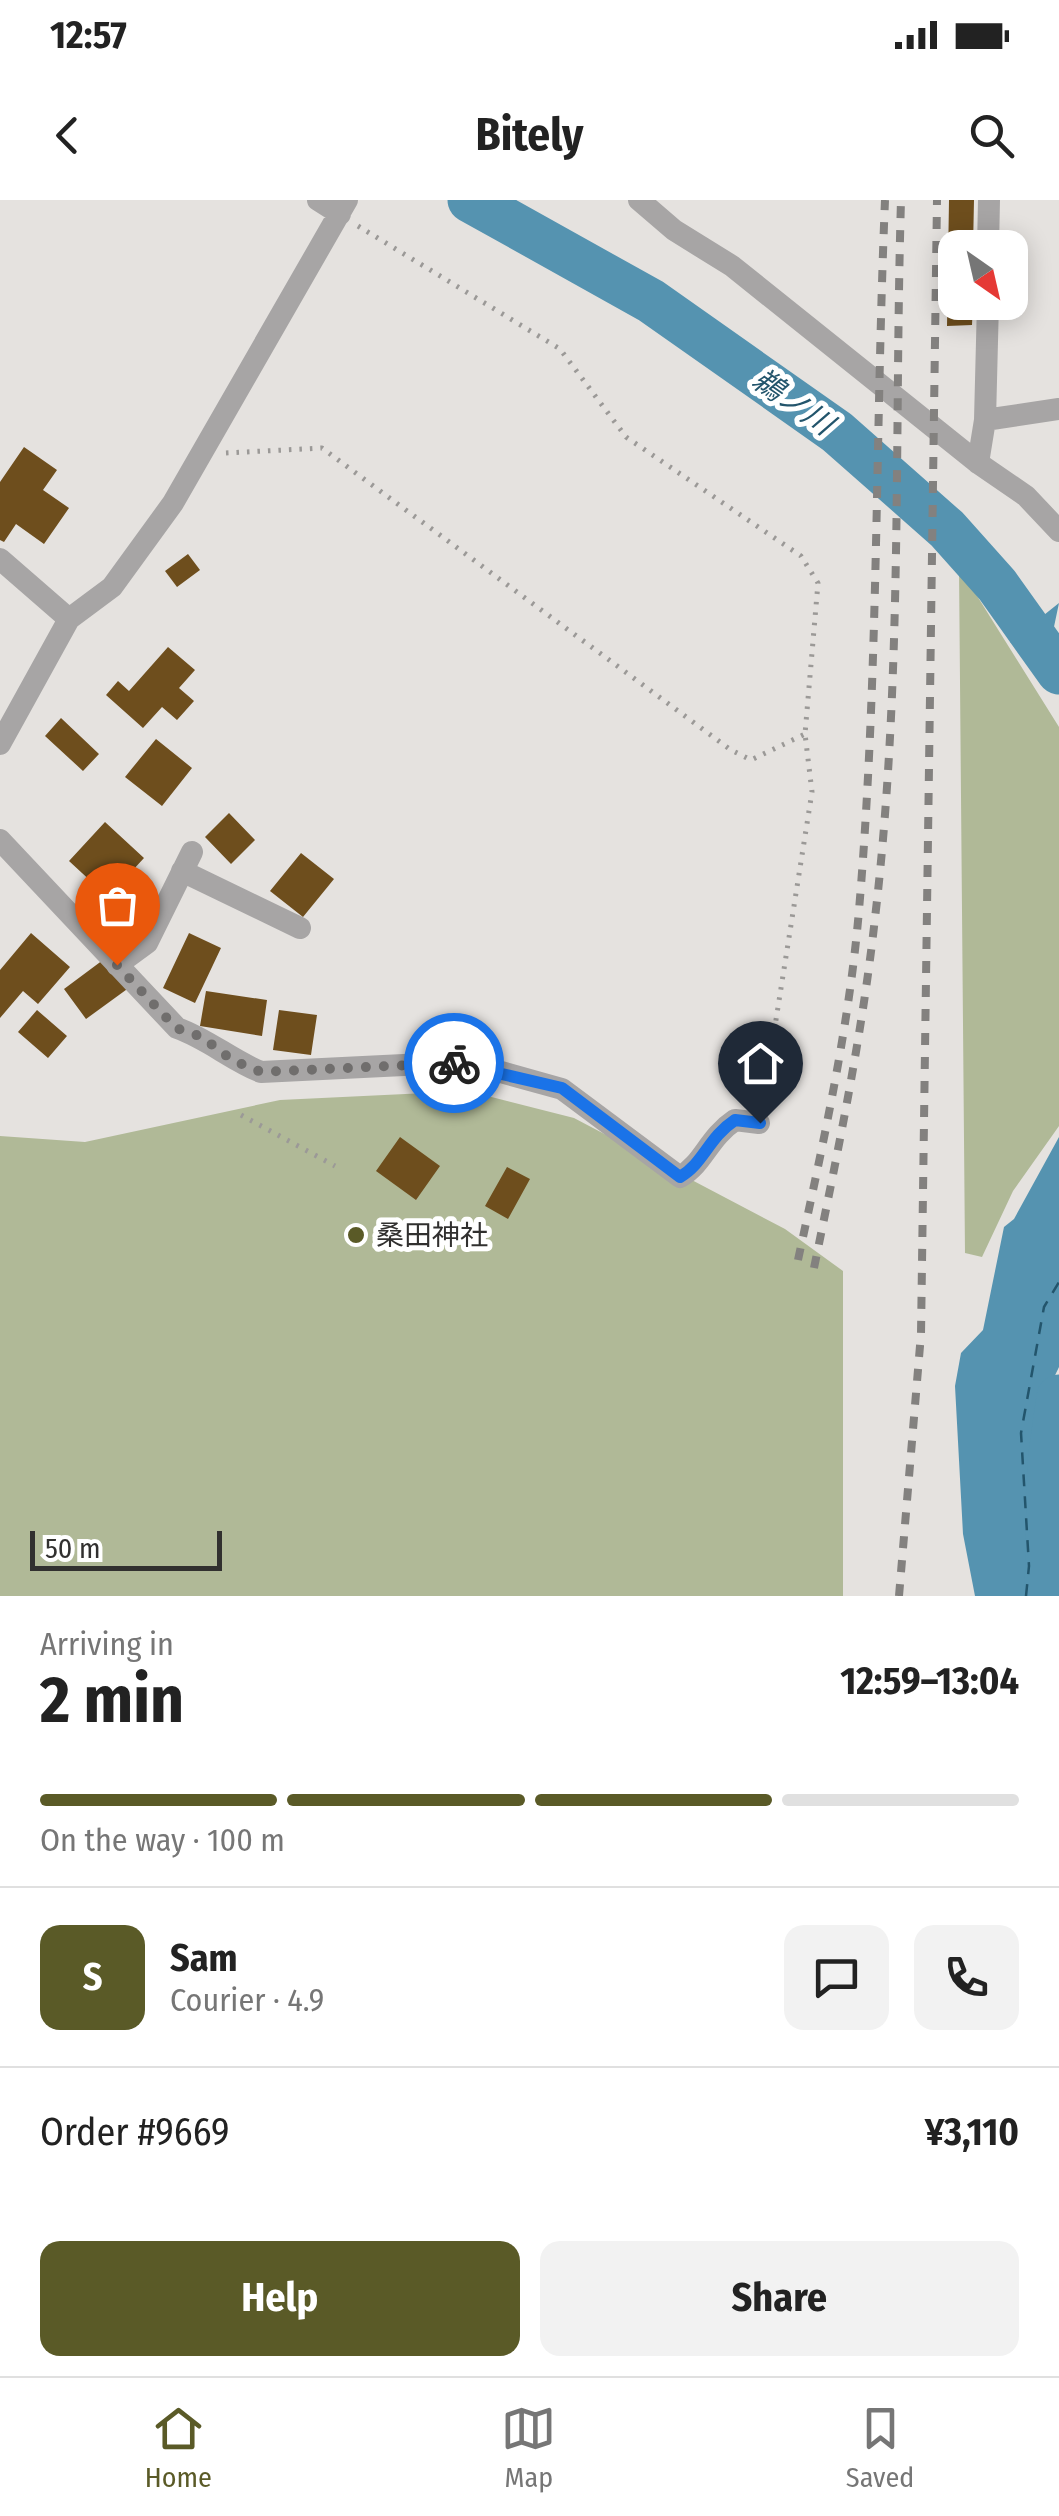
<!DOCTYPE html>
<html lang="en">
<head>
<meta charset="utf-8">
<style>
  :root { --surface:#fff; --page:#f2f2f2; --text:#222; --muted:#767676; --line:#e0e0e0; --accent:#5a5a27 }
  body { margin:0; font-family:"Fira Sans Condensed","Noto Sans JP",sans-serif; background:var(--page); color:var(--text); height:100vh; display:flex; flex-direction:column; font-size:38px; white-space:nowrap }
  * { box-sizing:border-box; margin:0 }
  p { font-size:32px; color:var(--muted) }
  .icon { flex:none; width:55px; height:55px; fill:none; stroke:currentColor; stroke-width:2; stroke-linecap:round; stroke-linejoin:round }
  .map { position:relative; height:1396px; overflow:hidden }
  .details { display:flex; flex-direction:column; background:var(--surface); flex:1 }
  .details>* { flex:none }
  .needle { width:65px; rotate:146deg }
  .controls { position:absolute; left:938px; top:30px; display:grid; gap:20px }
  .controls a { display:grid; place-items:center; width:90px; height:90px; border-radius:20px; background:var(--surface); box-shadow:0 5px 25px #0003; font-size:50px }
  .scale { position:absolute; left:30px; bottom:25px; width:192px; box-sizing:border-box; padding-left:10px; border:5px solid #31302f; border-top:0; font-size:28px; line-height:35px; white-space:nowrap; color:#31302f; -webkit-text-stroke:8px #fff; paint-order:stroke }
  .pin { position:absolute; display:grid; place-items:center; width:85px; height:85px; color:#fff; margin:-102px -42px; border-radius:50% 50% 50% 0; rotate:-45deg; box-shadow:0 0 10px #0007 }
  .pin .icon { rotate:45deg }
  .courier { position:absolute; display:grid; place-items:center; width:100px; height:100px; margin:-50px; border:8px solid #1a73e8; border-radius:50%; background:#fff; color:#222; box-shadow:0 2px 12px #0007 }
  .head em { font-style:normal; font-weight:700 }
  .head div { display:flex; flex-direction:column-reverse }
  .head { display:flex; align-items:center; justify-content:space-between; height:170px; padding:0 40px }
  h1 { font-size:65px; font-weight:700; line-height:75px }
  .bar { display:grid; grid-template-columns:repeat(4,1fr); gap:15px 10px; align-content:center; height:120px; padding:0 40px }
  .bar i { height:12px; border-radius:8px; background:var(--line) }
  .bar .selected { background:var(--accent) }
  .bar p { grid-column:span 4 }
  .line { display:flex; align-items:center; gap:25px; padding:0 40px; border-top:2px solid var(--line) }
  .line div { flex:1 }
  .round { display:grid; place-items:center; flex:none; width:105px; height:105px; border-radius:20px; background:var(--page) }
  .primary-button { display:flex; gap:20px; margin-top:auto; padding:20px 40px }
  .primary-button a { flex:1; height:115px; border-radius:20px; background:var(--accent); color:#fff; font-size:40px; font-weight:700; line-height:115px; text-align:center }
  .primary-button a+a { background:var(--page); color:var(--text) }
  .status { display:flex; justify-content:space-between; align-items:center; height:70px; padding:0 50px; background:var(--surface); direction:ltr }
  .status svg { height:28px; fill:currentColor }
  header { display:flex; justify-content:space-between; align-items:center; height:130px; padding:0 40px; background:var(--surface); font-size:45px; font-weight:700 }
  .tabs { display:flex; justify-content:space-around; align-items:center; height:140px; border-top:2px solid var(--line); background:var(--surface); font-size:28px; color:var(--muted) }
  .tabs a { display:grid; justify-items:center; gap:5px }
  .tabs .selected { color:var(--accent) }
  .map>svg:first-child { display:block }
  .green { fill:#b0b997 }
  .water { fill:#5593b0 }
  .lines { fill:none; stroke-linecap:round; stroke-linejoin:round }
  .river { stroke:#5593b0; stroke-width:45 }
  .ferry { stroke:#23556c; stroke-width:2.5; stroke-dasharray:12 10; stroke-linecap:butt }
  .building { fill:#6e4e1d }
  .path { stroke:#9b9997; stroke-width:5; stroke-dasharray:2.5 8; stroke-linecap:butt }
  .street { stroke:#a7a5a5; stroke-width:22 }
  .rail { stroke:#83817f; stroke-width:8; stroke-dasharray:12 12; stroke-linecap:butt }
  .done { stroke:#706e6d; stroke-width:10; stroke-dasharray:0 18 }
  .route { stroke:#1a73e8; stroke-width:12 }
  .poi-dot { fill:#5a5a27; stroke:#fff; stroke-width:4 }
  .labels { text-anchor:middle; stroke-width:10; stroke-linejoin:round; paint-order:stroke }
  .poi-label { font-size:28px; fill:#31302f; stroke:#fff; text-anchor:start }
  .water-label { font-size:30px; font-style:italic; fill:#23556c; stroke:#fff }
</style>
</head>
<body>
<div class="status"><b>12:57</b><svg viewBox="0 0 49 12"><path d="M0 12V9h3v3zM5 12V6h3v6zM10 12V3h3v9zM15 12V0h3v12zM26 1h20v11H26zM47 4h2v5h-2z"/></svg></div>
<header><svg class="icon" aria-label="back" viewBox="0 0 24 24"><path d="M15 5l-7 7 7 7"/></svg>Bitely<svg class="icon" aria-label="search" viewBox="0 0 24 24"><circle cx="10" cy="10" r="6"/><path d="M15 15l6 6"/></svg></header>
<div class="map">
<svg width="1059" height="1396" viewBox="0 0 1059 1396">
  <rect width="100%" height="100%" fill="#e5e2df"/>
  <!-- green -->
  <path class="green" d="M959,367L1059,527V926L1013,991L982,1057L965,1053Z
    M468,891L574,918L785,1029L843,1071V1396H0V936L85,942L280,900Z"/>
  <!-- water -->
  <path class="water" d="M1059,403L1051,441L1059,454V483L1047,465L1010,442Z
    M1059,937V1167L1048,1190L1045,1243L1059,1208V1396H975L963,1334L955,1186L961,1153L983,1130L1004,1027L1014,1019Z"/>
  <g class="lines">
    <!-- river -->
    <path class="river" d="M470,0L651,101L837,232L947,329L997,385L1059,472
      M1047,1396L1050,1261L1059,1197"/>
    <!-- ferry -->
    <path class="ferry" d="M1026,1396L1029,1366L1021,1233L1044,1107L1059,1082"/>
  </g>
  <!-- building -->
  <path class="building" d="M949,0H974L973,48H955V102H973L972,125L947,126Z
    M24,247L57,270L43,290L69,308L44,344L16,324L4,342L0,340V282Z
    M188,354L200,370L177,387L165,371Z
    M168,447L195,470L179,488L194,501L177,520L162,507L143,528L106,495L118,481L129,491Z
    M61,518L99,554L83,571L45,536Z
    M156,539L192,568L162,606L125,577Z
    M229,613L255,640L231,664L205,637Z
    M105,622L144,658L108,697L69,661Z
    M301,653L334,679L303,717L270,691Z
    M31,733L70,767L38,804L23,791L0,818V770Z
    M189,733L221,748L195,803L163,788Z
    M107,757L130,787L86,819L64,789Z
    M206,791L267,800L262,836L200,826Z
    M37,810L67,836L48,858L18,832Z
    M279,810L317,815L311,855L273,850Z
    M400,937L440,966L416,1000L376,971Z
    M507,967L530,979L508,1019L485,1006Z"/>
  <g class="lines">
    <!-- path -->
    <path class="path" d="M358,26L560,149L626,237L801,356L818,383L805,534L812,592L763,902
      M226,253L322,248L731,550L751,560L805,534
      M241,915L335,966"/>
    <!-- street -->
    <path class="street" d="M318,0L340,14
      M639,0L674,30L732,66L978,263L1026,296L1059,331
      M988,48L989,0
      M985,220L1059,209
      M978,263L985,220L988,102
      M0,359L69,419
      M0,544L69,419L112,387L173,303L347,0
      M0,640L177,828C208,839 231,860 261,872L465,862L562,889L680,977C704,963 708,938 735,920L759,923
      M182,671L300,728
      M117,765L147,743L192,652"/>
    <!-- rail -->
    <path class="rail" d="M798,1060C823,944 849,828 859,710C879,474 875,237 885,0
      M814,1068C838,951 862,836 875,718C903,480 894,239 901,0
      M899,1396L921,1134L937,0"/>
  </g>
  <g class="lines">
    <!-- done -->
    <path class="done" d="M117,765L176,828L202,837L232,860L261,872L454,863"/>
    <!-- route -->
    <path class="route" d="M454,863L562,888L680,977C704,963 708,938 735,920L760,923"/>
  </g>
  <!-- markers -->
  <circle class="poi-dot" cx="356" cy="1035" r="10"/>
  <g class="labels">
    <!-- poi labels -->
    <g class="poi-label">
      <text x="376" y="1045">桑田神社</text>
    </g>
    <!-- water labels -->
    <g class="water-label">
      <text transform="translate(793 202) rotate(35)" y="10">鵜ノ川</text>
    </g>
  </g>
</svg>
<div class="controls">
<a><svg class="needle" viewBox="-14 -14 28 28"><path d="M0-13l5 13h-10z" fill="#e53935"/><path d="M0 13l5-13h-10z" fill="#767676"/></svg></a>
</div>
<div class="scale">50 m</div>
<div class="pin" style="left:117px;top:765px;background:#ea580c"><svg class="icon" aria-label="bag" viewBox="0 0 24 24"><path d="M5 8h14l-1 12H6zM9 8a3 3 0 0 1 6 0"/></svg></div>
<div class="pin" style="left:760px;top:923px;background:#1f2937"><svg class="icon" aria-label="home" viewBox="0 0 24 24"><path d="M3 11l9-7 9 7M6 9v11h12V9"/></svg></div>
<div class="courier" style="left:454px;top:863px"><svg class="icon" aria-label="bike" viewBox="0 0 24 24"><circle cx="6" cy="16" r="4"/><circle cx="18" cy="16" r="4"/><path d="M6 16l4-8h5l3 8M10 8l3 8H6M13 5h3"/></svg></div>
</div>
<section class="details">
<div class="head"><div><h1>2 min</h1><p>Arriving in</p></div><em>12:59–13:04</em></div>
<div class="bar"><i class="selected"></i><i class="selected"></i><i class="selected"></i><i></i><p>On the way · 100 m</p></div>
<div class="line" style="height:180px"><b class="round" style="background:var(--accent);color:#fff">S</b><div><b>Sam</b><p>Courier · 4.9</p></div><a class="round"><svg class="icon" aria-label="chat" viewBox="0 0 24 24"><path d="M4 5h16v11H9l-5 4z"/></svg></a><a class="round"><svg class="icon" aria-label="phone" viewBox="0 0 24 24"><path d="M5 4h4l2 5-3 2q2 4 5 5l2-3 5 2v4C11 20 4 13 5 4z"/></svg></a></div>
<div class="line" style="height:130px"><div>Order #9669</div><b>¥3,110</b></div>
<div class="primary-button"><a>Help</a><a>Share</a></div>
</section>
<nav class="tabs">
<a class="selected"><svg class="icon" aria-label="home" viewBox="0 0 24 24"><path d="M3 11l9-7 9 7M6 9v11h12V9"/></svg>Home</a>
<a><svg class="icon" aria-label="map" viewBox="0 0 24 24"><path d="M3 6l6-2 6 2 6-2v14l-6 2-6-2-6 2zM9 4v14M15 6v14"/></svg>Map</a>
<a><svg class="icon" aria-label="saved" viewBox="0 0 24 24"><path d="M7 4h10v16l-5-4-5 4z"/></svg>Saved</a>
</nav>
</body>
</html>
